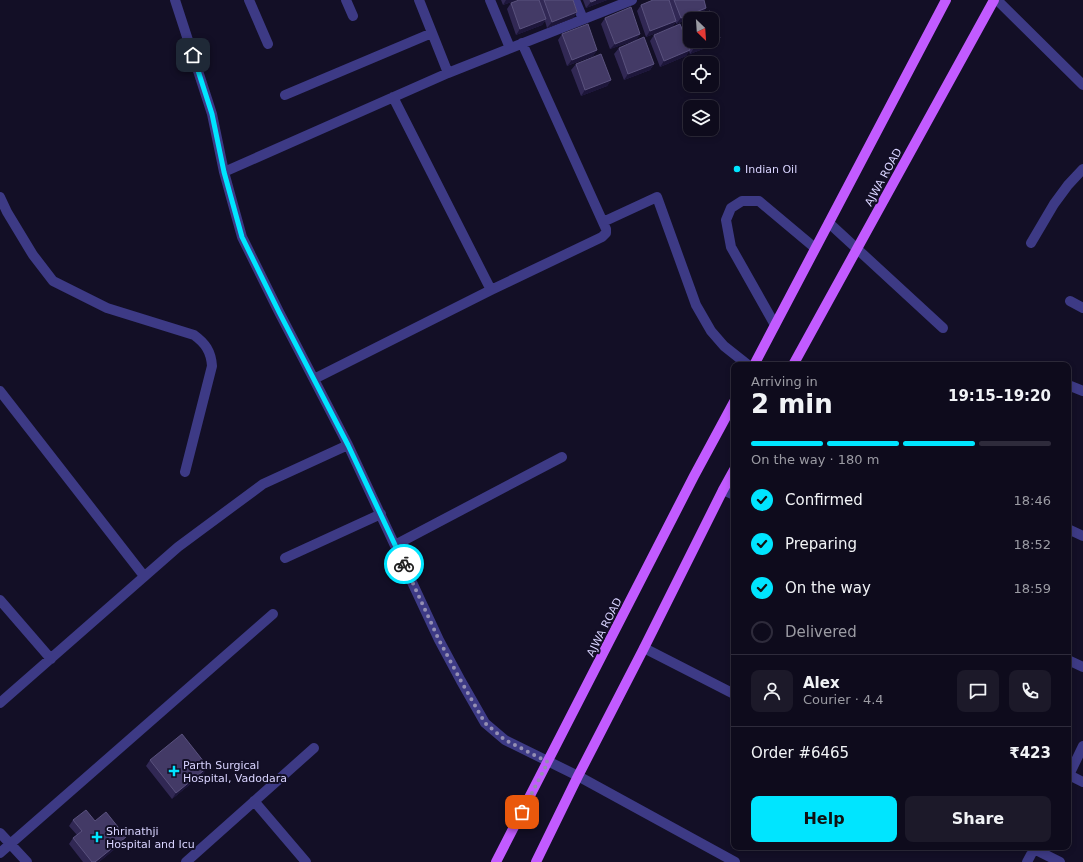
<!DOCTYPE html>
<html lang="en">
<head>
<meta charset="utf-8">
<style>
  :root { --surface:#0e0b1c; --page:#1c1929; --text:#f1f3f6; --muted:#9b9ba3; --line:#2e2b3b; --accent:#00e5ff }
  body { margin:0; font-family:"DejaVu Sans",sans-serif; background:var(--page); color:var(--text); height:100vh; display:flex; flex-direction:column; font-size:15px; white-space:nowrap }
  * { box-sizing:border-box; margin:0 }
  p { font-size:13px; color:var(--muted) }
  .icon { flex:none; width:22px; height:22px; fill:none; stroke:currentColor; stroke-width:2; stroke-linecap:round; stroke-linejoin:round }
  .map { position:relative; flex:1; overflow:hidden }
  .side { position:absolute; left:731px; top:362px; width:340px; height:488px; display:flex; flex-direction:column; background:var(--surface); border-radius:8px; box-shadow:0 2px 6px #0003,0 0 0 1px var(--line) }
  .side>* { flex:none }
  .needle { width:26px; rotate:155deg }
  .tools { position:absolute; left:683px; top:12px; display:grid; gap:8px }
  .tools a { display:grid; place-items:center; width:36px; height:36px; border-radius:8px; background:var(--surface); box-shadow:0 2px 6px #0003,0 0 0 1px var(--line); font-size:20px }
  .pin { position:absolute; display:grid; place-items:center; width:34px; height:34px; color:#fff; margin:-17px; border-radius:8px; box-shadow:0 2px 6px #0006 }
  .courier { position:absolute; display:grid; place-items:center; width:40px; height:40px; margin:-20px; border:3px solid #00e5ff; border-radius:50%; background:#fff; color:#222; box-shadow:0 1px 5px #0007 }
  .overview em { font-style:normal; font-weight:700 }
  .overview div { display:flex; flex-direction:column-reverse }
  .overview { display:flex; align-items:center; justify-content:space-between; height:68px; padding:0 20px }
  h1 { font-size:26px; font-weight:700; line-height:30px }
  .bar { display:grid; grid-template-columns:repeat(4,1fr); gap:6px 4px; align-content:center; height:48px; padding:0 20px }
  .bar i { height:5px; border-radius:3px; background:var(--line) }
  .bar .selected { background:var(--accent) }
  .bar p { grid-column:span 4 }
  .line { display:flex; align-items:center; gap:10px; padding:0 20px; border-top:1px solid var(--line) }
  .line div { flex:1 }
  .round { display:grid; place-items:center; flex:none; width:42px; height:42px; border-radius:8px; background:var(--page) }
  ol { padding:0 20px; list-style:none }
  li { display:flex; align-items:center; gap:12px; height:44px }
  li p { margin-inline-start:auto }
  li .icon { padding:4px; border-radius:50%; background:var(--accent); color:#111; stroke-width:4 }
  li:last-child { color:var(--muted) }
  li i { width:22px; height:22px; border:2px solid var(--line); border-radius:50% }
  .action { display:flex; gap:8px; margin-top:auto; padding:8px 20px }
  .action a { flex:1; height:46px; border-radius:8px; background:var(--accent); color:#111; font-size:16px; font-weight:700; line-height:46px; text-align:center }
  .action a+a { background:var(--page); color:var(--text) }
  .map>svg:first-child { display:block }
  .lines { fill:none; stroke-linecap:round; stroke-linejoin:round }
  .minor { stroke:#3d3a85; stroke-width:10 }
  .major { stroke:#c25bff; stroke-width:10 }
  .wall { fill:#312854 }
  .shaded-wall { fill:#1d163a }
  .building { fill:#433a66; stroke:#5a527e }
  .done { stroke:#948fb3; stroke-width:4; stroke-dasharray:0 7.2 }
  .route { stroke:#00e5ff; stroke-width:5 }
  .poi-dot { fill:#00e5ff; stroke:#130f26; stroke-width:1.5 }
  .labels { text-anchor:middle; stroke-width:4; stroke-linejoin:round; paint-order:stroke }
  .poi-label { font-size:11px; fill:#d9d4ff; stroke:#130f26; text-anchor:start }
  .street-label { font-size:11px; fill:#d9d4ff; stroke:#130f26 }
</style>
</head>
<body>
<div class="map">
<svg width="1083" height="862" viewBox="0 0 1083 862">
  <rect width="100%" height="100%" fill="#130f26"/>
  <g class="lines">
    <!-- minor -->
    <path class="minor" d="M175,0L212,114L224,172L242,237L279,312L348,445L439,640L461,681L485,723L505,740L578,776L735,862
      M249,0L268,44
      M346,0L353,16
      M419,0L448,73
      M490,0L510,48
      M575,0L583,19
      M997,0L1083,85
      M285,95L432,33
      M393,97L491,290
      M224,172L448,73L632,0
      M0,197L7,212L33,255L53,281L107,308L194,335C205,343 211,351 212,366L185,472
      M603,222L657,197L696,305L711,331L724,346L748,365
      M829,223L943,328
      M1031,243L1054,204L1068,185L1083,169
      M1070,301L1083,308
      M775,325L731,247L726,220L731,208L742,201H759L815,248
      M314,379L491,290L602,237L606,233V229L522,43
      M1068,385L1083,391
      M0,391L144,576
      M723,490L734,495
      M1068,529L1083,536
      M395,545L562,457
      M285,558L381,514
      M0,600L51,659
      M644,648L734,694
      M1068,660L1083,667
      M0,703L178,547L263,484L348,445
      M1069,775L1083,782
      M1068,777L1083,746
      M254,801L306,862
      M0,833L27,862
      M1030,847L1060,862
      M0,853L273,614
      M186,862L314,748
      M1027,862L1035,847"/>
    <!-- major -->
    <path class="major" d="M754,365L946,0
      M793,365L994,0
      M496,862L694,476L734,402
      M536,862L578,776L644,648L723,490L734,470"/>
  </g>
  <!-- wall -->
  <path class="wall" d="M501,0H517L503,5Z
    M540,0H573L577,12L573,18L547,28L545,21L542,25L516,35L507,9L511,3Z
    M583,0H607L586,8Z
    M653,0H704L706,8L702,14L676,24V22L672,27L646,37L637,11L641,5Z
    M605,18L640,34L636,40L610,49L601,24Z
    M690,19V41H712L720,38L716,44L690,54L689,51L686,56L660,67L650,41L654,35L681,27L685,22Z
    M562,34L597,50L593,56L567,66L558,40Z
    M619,48L654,64L650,70L624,80L614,54Z
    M576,64L611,80L607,86L581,96L571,70Z
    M150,760L204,773L172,799L146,766Z
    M73,820L95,821L122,843L99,862H83L69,844L73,838L77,835L69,826Z"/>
  <!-- shaded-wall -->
  <path class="shaded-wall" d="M506,0H517L503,5Z
    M596,0H607L586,8L591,2Z
    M706,8L702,14L676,24L681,18Z
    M577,12L573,18L547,28L552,22Z
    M546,19L542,25L516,35L520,29Z
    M676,21L672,27L646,37L650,31Z
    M640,34L636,40L610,49L615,44Z
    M720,38L716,44L690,54L694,48Z
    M597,50L593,56L567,66L572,60Z
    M690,50L686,56L660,67L664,61Z
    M654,64L650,70L624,80L628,74Z
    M611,80L607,86L581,96L585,90Z
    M208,767L204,773L172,799L176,793Z
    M126,837L122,843L99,862H95Z"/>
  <!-- building -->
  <path class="building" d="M519,0H539L546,19L520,29L511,3Z
    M544,0H573L577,12L552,22Z
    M590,0H596L591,2Z
    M653,0H669L676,21L650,31L641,5Z
    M674,0H704L706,8L681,18Z
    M631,7L640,34L615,44L605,18Z
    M710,11L720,38L712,41V19H691Z
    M690,19V36L685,22Z
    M588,24L597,50L572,60L562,34Z
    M680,24L690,50L664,61L654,35Z
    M644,37L654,64L628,74L619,48Z
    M692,41H712L694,48Z
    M601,54L611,80L585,90L576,64Z
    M182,734L208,767L176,793L150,760Z
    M86,810L95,821L106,812L126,837L95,862H92L73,838L82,831L73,820Z"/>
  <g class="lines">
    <!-- done -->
    <path class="done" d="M404,564L439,640L461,681L485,723L505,740L548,762L522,812"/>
    <!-- route -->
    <path class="route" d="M193,55L212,114L224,172L242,237L279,312L348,445L404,564"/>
  </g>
  <!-- markers -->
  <g class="poi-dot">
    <circle cx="737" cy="169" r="4"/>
    <path d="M172 765h4v4h4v4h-4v4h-4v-4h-4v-4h4z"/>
    <path d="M95 831h4v4h4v4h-4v4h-4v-4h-4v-4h4z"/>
  </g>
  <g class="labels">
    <!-- poi labels -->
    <g class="poi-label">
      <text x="745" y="173">Indian Oil</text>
      <text x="183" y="769">Parth Surgical<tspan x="183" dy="13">Hospital, Vadodara</tspan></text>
      <text x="106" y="835">Shrinathji<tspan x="106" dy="13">Hospital and Icu</tspan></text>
    </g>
    <!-- street labels -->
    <g class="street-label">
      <text transform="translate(883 177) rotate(-61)" y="4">AJWA ROAD</text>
      <text transform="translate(604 627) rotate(-63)" y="4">AJWA ROAD</text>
    </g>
  </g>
</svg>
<div class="tools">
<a><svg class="needle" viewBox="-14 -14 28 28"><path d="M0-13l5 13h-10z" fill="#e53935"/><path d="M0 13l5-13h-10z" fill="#9b9ba3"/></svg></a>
<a><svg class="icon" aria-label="locate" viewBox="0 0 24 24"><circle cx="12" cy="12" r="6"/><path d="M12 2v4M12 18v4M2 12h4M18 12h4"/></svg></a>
<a><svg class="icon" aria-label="layers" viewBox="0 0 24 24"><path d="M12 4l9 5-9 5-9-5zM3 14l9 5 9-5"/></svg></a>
</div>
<div class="pin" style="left:522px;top:812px;background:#ea580c"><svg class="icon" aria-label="bag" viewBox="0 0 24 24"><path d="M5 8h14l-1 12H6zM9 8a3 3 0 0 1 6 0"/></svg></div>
<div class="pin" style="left:193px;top:55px;background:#1f2937"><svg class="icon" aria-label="home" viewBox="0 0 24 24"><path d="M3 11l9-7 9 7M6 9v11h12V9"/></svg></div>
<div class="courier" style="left:404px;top:564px"><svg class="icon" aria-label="bike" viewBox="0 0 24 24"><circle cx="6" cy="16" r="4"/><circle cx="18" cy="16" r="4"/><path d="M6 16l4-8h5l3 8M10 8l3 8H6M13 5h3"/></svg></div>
<section class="side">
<div class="overview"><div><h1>2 min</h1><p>Arriving in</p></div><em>19:15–19:20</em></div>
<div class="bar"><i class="selected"></i><i class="selected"></i><i class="selected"></i><i></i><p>On the way · 180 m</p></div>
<ol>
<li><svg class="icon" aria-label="check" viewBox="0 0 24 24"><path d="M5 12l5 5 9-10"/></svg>Confirmed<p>18:46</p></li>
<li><svg class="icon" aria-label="check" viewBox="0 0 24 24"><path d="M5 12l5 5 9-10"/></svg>Preparing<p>18:52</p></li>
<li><svg class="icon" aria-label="check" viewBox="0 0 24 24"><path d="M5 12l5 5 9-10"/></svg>On the way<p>18:59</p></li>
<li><i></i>Delivered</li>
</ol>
<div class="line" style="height:72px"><a class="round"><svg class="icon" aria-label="person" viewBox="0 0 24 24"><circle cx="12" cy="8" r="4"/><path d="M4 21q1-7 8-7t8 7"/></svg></a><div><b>Alex</b><p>Courier · 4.4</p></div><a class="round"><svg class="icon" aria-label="chat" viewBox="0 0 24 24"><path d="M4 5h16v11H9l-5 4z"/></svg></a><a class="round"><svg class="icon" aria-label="phone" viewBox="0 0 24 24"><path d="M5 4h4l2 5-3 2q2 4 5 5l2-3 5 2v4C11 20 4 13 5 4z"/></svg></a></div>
<div class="line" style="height:52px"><div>Order #6465</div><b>₹423</b></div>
<div class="action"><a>Help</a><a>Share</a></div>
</section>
</div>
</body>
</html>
